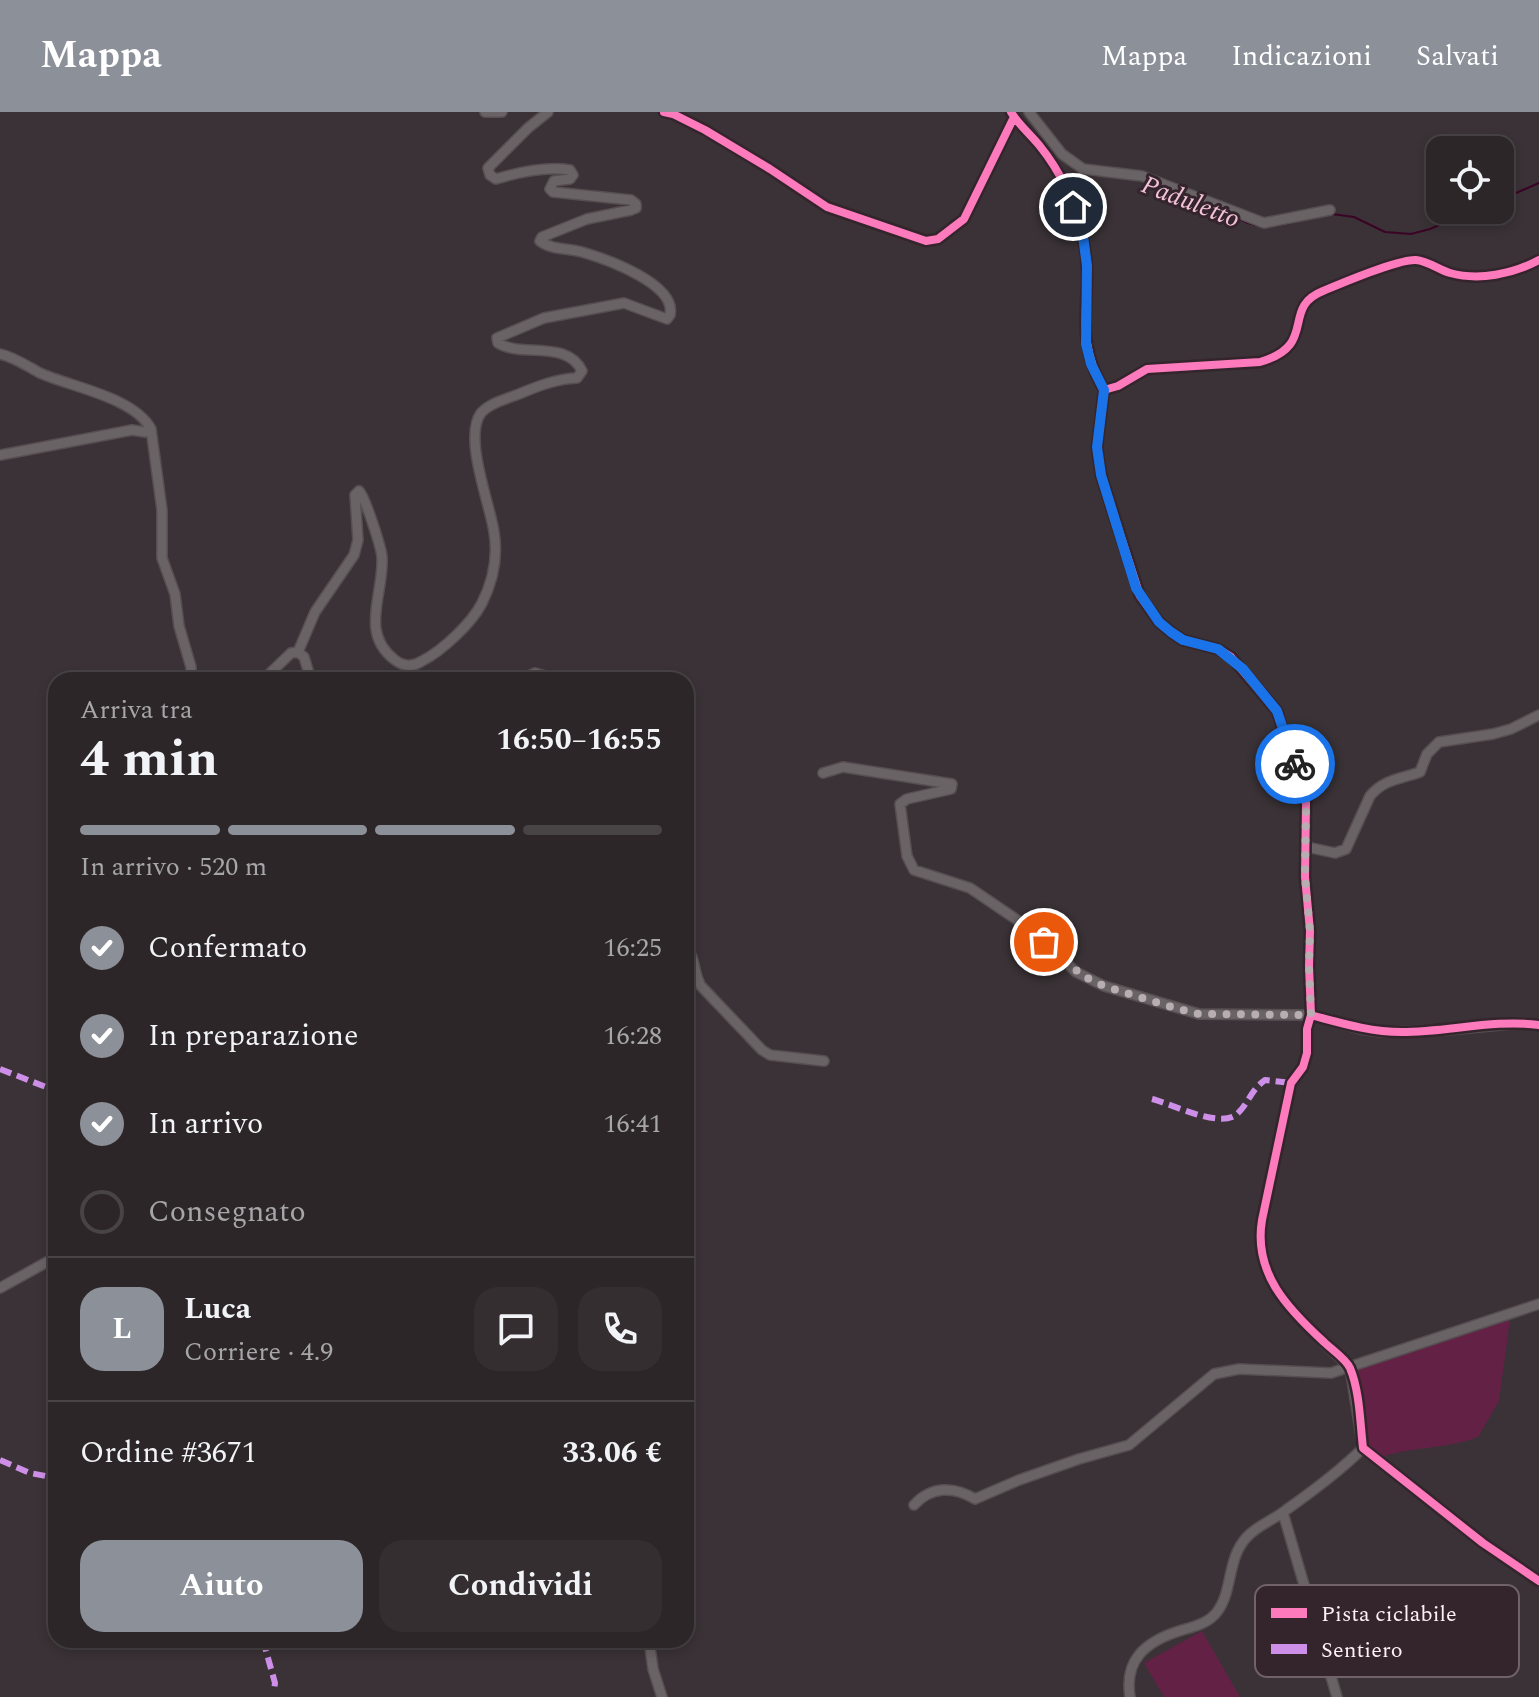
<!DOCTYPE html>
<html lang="it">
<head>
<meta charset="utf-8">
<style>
  :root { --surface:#2c2628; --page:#342e30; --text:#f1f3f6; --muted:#a6a5a8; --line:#484345; --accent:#8c9099 }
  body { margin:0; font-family:Spectral,serif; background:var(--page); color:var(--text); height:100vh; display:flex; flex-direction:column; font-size:30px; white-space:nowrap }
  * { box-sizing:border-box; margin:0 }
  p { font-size:26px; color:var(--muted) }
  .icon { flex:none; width:44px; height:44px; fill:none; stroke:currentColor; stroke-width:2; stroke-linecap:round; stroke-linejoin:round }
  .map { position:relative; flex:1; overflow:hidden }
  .details { position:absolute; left:48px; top:560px; width:646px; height:976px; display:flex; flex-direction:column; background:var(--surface); border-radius:24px; box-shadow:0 4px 12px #0003,0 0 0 2px var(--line) }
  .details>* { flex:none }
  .controls { position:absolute; left:1426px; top:24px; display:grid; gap:16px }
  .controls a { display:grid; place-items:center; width:88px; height:88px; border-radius:16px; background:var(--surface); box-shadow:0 4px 12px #0003,0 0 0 2px var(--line); font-size:40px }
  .pin { position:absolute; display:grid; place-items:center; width:68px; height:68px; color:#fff; margin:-34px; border:4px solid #fff; border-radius:50%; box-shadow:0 2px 8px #0007 }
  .courier { position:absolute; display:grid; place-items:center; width:80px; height:80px; margin:-40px; border:6px solid #1a73e8; border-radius:50%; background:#fff; color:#222; box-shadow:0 2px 10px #0007 }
  .summary em { font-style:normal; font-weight:700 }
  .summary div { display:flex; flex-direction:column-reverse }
  .summary { display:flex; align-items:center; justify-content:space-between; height:136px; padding:0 32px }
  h1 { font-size:52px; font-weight:700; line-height:60px }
  .bar { display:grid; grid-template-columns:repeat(4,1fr); gap:12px 8px; align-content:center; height:96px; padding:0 32px }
  .bar i { height:10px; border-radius:6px; background:var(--line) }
  .bar .current { background:var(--accent) }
  .bar p { grid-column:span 4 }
  .line { display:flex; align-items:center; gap:20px; padding:0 32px; border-top:2px solid var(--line) }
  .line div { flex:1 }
  .round { display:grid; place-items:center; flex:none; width:84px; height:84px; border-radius:24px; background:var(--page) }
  ol { padding:0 32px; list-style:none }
  li { display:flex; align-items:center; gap:24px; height:88px }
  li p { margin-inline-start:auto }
  li .icon { padding:8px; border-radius:50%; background:var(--accent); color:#fff; stroke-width:4 }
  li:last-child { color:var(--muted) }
  li i { width:44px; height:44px; border:4px solid var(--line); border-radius:50% }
  .button { display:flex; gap:16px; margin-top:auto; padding:16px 32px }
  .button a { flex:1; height:92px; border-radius:24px; background:var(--accent); color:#fff; font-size:32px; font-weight:700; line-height:92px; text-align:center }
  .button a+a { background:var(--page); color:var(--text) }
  header { display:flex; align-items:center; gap:48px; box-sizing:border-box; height:112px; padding:0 40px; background:var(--accent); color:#fff }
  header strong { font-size:38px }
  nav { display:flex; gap:44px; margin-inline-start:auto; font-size:28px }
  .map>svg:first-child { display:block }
  .green { fill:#642146 }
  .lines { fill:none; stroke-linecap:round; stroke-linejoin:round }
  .stream { stroke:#3a0425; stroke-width:2 }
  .minor-casing { stroke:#564e51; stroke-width:12 }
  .minor { stroke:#6a6366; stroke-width:9 }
  .quiet { stroke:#ce8fe9; stroke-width:6; stroke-dasharray:12 6; stroke-linecap:butt }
  .cycleway-casing { stroke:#34242b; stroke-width:13 }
  .cycleway { stroke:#fd7abc; stroke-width:8 }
  .done { stroke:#b8aeb2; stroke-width:8; stroke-dasharray:0 14.4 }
  .route { stroke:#1a73e8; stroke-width:10 }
  .labels { text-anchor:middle; stroke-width:6; stroke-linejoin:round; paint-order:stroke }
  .water-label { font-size:26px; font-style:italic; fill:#f2c2d7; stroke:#34242b }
  .key { fill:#34242b; stroke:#706268; stroke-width:2 }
  .key-label { font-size:22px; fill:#fcf1f5 }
</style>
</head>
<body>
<header>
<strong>Mappa</strong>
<nav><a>Mappa</a><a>Indicazioni</a><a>Salvati</a></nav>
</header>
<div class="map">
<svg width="1539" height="1585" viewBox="0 0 1539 1585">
  <rect width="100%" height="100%" fill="#3a3236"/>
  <!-- green -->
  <path class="green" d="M1510,1207L1499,1289L1478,1325C1444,1338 1410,1334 1379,1346L1366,1336L1355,1262L1359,1255Z
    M1202,1519L1240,1585H1164L1144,1551Z"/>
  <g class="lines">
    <!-- stream -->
    <path class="stream" d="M1064,49L1081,62L1101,64
      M1500,88L1539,71
      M1228,102C1257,117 1267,117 1298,109
      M1332,102L1354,105L1385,120L1411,122L1430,117L1474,98"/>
    <defs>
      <path id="minor" d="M485,0H502
        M664,0L673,2L705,18L770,57L827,95L926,129L938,127L964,107L1014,5
        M1029,0L1062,42L1083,57L1142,64L1264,111L1330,98
        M1012,2C1020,14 1032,23 1040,34C1062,61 1077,95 1083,128C1095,186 1071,220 1104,278
        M0,242C14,245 27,254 40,261C71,275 134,285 151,317L162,398V446L175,482L179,514L191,555V568
        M1104,278L1097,335L1101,363L1140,484L1159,510L1171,520L1183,528L1218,537L1231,545L1277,599L1290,635L1306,691L1305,765L1310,819L1309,854L1311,903
        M1104,278L1118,274L1147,257L1260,250C1319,233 1280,196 1323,179C1342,171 1398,147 1416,148C1428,149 1439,158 1450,161C1479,169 1513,162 1539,148
        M0,343L132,318L145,320L151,317
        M298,540L315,500L354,443L358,428L355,383L359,379C364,382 382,437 382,446C384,482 359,521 395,548C404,555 413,555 422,549C442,539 472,511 482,491C493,469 498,444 494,420C490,392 463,325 481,301C490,291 506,287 519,282C538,274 556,267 577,266L582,259C567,227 521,246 498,231L497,226L544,206L624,191L667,207L670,203C677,172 606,147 582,140C568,136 551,138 540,129L542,125L587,107L631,98L636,96V92L631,88L553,80L550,77L554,69L570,67L573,63L570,58C546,54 519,60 496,67L490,63L488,56L528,16L548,0
        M298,540L304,545L311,568
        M263,568L291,541L298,540
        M520,568L535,561L559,568
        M823,661L843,655L952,672L951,677L907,687L900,692L907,744L914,758L970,776L1032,818L1076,860L1104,874L1199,902L1311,903L1361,917L1382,920L1446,918L1522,911L1539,913
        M1307,735L1335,741L1346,737L1370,684C1384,667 1401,667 1420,660L1427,642L1439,630L1493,622L1511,617L1539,603
        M686,835C696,846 693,861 701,874L762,938L770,943L824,949
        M0,1176L56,1145
        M1318,1225L1350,1255
        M1350,1255L1363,1336
        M1363,1336L1483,1431L1539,1469
        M914,1393C931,1374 954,1374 975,1387L1019,1368L1079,1347L1129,1333L1214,1262L1239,1257L1331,1261L1539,1192
        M1283,1401L1337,1585
        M649,1528L653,1557L662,1585
        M1130,1585C1124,1548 1145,1530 1179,1519C1192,1515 1208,1512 1217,1500C1233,1479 1227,1447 1246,1426C1257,1413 1274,1408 1286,1398C1313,1379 1339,1360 1363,1336"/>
    </defs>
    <!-- minor casing -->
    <use href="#minor" class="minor-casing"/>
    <!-- minor -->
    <use href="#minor" class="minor"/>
    <!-- quiet -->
    <path class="quiet" d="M0,957L56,979
      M1152,987C1172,992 1220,1017 1237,1002C1249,991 1250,979 1265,968L1291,971
      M0,1348L30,1361L56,1366
      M263,1528L275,1571L274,1578"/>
    <defs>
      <path id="cycleway" d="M664,0L673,2L705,18L770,57L827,95L926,129L938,127L964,107L1014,5
        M1011,0C1018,12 1030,22 1039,33C1061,60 1076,93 1083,127C1096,185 1070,219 1104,278
        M1104,278L1097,335L1101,363L1140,484L1159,510L1171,520L1183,528L1218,537L1231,545L1277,599L1306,691L1305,765L1310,819L1309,854L1311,903L1307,917V941L1303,955L1291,971L1262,1108C1253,1161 1288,1197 1324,1230C1331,1237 1346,1247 1350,1256C1360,1280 1360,1311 1363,1336L1483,1431L1539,1469
        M1104,278L1118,274L1147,257L1260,250C1319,233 1280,196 1323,179C1342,171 1398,147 1416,148C1428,149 1439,158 1450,161C1479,169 1513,162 1539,148
        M1311,903C1341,911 1370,920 1402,920C1448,920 1494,907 1539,913"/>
    </defs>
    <!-- cycleway casing -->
    <use href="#cycleway" class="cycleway-casing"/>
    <!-- cycleway -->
    <use href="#cycleway" class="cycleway"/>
  </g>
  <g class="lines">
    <!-- done -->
    <path class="done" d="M1044,830L1083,864L1104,874L1178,897L1199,902L1311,903L1309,854L1310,819L1305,765L1306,691L1295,652"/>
    <!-- route -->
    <path class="route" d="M1073,95L1083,124L1087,154L1086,232L1091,252L1104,278L1097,335L1101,363L1136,476L1159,510L1171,520L1183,528L1218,537L1243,557L1277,599L1295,652"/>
  </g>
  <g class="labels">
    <!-- water labels -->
    <g class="water-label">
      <text transform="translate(1191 89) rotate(21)" y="9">Paduletto</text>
    </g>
  </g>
  <!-- legend -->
  <rect x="1255" y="1473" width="264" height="92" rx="12" class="key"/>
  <rect x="1271" y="1496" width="36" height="10" fill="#fd7abc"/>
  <rect x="1271" y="1532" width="36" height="10" fill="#ce8fe9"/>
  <g class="key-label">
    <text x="1321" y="1509">Pista ciclabile</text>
    <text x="1321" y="1545">Sentiero</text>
  </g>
</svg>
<div class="controls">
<a><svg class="icon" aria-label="locate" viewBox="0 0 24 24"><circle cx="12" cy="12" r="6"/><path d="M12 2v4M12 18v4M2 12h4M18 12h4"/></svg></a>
</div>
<div class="pin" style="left:1044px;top:830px;background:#ea580c"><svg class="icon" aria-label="bag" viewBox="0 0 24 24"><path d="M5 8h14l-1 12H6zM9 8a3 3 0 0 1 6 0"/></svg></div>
<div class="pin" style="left:1073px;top:95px;background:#1f2937"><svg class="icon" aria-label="home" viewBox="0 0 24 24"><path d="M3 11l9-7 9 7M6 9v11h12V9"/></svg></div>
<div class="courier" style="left:1295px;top:652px"><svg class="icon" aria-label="bike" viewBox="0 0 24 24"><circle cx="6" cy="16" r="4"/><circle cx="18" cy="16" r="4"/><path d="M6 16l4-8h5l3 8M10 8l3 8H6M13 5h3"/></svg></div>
<section class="details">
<div class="summary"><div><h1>4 min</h1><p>Arriva tra</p></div><em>16:50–16:55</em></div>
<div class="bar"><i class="current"></i><i class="current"></i><i class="current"></i><i></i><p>In arrivo · 520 m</p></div>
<ol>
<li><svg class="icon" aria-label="check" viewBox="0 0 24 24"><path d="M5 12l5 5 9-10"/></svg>Confermato<p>16:25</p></li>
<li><svg class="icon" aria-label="check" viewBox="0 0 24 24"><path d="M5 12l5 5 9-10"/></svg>In preparazione<p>16:28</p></li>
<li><svg class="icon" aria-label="check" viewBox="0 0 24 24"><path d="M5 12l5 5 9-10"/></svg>In arrivo<p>16:41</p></li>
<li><i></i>Consegnato</li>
</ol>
<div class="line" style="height:144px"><b class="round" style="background:var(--accent);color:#fff">L</b><div><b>Luca</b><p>Corriere · 4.9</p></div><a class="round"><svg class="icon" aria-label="chat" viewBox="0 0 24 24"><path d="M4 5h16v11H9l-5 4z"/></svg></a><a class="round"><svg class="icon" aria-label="phone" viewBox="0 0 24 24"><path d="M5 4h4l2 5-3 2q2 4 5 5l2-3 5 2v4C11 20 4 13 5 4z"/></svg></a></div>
<div class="line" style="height:104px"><div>Ordine #3671</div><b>33.06 €</b></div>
<div class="button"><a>Aiuto</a><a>Condividi</a></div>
</section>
</div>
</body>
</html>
